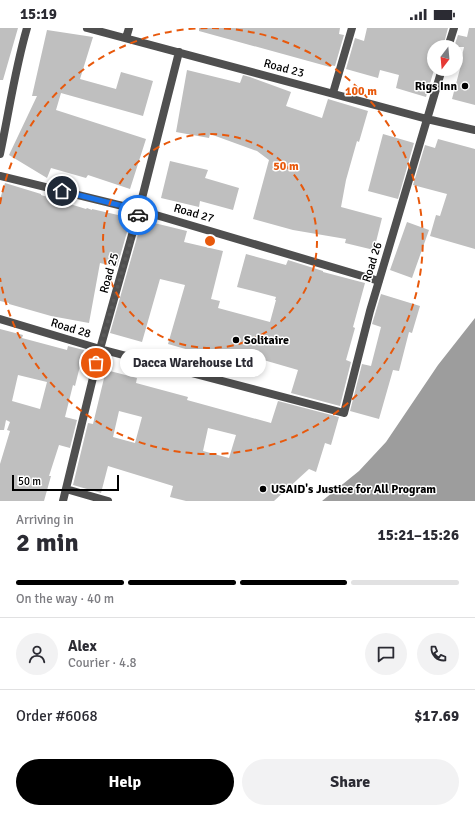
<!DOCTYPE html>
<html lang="en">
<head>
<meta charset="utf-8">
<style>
  :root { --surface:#fff; --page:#f2f2f3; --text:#2b2b33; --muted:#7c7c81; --line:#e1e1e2; --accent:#000 }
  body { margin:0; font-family:Signika,sans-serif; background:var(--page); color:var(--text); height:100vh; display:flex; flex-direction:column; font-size:15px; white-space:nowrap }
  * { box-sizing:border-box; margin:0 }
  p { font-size:13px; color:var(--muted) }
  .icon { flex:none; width:22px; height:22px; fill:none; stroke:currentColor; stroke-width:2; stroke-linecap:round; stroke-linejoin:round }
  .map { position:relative; height:473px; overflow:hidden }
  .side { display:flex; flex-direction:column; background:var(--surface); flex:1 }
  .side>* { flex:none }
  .needle { width:26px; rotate:196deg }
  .buttons { position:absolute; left:427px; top:12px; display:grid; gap:8px }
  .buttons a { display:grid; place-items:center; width:36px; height:36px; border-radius:50%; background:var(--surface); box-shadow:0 2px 6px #0003; font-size:20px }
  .scale { position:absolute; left:12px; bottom:10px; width:107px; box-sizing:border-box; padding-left:4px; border:2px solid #000; border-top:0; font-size:11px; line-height:14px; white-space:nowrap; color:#000; -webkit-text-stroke:3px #fff; paint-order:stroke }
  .pin { position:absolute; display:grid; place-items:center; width:34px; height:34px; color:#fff; margin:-17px; border:2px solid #fff; border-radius:50%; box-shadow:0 1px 4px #0007 }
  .courier { position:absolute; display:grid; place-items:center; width:40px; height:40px; margin:-20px; border:3px solid #1a73e8; border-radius:50%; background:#fff; color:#222; box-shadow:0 1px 5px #0007 }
  .bubble { position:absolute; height:28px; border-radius:14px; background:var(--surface); box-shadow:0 2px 6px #0003; font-size:13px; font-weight:800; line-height:28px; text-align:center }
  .headline em { font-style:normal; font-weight:800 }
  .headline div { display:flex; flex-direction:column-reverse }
  .headline { display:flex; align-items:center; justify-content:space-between; height:68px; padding:0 16px }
  h1 { font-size:26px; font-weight:800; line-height:30px }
  .bar { display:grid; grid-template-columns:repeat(4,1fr); gap:6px 4px; align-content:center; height:48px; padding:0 16px }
  .bar i { height:5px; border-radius:3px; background:var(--line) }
  .bar .current { background:var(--accent) }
  .bar p { grid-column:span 4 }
  .line { display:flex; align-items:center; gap:10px; padding:0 16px; border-top:1px solid var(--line) }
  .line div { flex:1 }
  .round { display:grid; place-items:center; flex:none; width:42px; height:42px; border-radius:21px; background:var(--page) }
  .button { display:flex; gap:8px; margin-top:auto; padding:8px 16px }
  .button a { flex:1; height:46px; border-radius:24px; background:var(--accent); color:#fff; font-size:16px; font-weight:800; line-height:46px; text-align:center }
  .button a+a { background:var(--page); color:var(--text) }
  .status { display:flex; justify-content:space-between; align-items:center; height:28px; padding:0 20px; background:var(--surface); direction:ltr }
  .status svg { height:11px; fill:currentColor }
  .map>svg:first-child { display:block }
  .water { fill:#9d9d9d }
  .building { fill:#bfbfbf; fill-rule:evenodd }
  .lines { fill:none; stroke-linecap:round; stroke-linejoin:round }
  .street { stroke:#4f4f4f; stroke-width:8 }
  .done { stroke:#595959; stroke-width:4; stroke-dasharray:0 7.2 }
  .route { stroke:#1a73e8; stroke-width:5 }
  .ring { fill:none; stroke:#e8590c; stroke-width:2; stroke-dasharray:7 5 }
  .poi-dot { fill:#000; stroke:#fff; stroke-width:1.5 }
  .labels { text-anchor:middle; stroke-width:3; stroke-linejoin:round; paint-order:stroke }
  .street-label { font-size:12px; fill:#000; stroke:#fff }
  .poi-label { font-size:12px; font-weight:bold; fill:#000; stroke:#fff; text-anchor:start }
  .centre { fill:#e8590c; stroke:#fff; stroke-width:2 }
  .ring-label { font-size:12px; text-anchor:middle; font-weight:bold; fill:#e8590c; stroke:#fff; stroke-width:3; stroke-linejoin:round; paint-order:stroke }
</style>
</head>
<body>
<div class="status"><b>15:19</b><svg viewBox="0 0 49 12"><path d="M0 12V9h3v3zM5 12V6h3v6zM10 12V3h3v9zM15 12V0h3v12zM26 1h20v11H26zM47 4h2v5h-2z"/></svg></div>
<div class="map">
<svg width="475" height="473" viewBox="0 0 475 473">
  <rect width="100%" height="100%" fill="#fff"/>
  <!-- water -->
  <path class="water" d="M475,290V473H322L359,443L386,414L438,337Z"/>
  <!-- building -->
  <path class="building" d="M0,0H18L3,52H0Z
    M199,0H340L339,6L344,7L335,38L330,37V39L199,3Z
    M367,0H448L443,19H434V42L426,69L396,60L399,47L380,42L378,50L346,41L355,10L364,13Z
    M469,0H475V77L452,71L461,37H460L464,19H454L458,7L467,9Z
    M47,2L93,9L80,51L116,61L121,44L153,53L143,88L61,65L56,82L146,111L130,161L88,147L86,150L51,140L47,150L9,127L37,68H32Z
    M187,42L240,55L243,47L250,49L291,64L286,78L322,90L328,71L368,83L359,114L357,113L346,152L341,179L382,190L374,222L345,215L346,211L293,202L253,191L269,132L257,123L210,106L209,110L176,104Z
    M383,106L414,115L398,171L368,163Z
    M438,111L475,121V221L430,208L436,187L440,188L447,166L413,157L425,117L435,120Z
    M170,133L208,142L205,150L239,160L233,182L200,173L199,179L161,170Z
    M5,155L41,166V167L86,181L87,180L92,182V181L131,190L117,239L100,235L89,295L51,288L9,276V275L0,273V171Z
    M142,192L187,203L184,214L223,223L211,271L220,273L218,280L270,294L276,272H275L276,269L237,259L246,226L286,237L288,232L323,243V244L365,255L353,299L355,300L346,332L351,334L340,378L291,365L298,342L253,329L250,342L210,331V328L168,316L185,257L160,251L142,314L110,305Z
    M407,194L429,202L412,250L390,242Z
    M381,266L420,278L412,305L409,304L399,343L393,342L379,391L350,383L362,336L371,338L381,299L372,296Z
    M0,301L23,307L22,310L67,322L68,318L84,322L75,358L73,357L65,389L77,392L70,420L59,417L49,448H51L44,473H0V436L10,403L7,402L10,394L6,392L4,402H0ZM18,347L47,354L40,381L12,373Z
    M106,342L137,350L136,355L188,369L187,372L271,395L278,373L339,389L331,417L325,415L316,444L309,441L274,473H186L170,469L173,458L108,438L101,465L73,457L88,395L93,396ZM119,383L142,389L135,415L113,409ZM208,400L236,407L229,430L203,423Z"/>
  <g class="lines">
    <!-- street -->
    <path class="street" d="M87,0L427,91L475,102
      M126,10L129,0
      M448,19L454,0
      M333,65L352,0
      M0,126C9,84 15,41 27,0
      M0,148L139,182L379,253
      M0,291L100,321L344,385L370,283L442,41
      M66,461L108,473
      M63,473L100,321L139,182L179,24"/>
  </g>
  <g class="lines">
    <!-- done -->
    <path class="done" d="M96,335L138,187"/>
    <!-- route -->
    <path class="route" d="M62,163L139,182L138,187"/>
  </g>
  <!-- distance rings -->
  <g class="ring">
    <circle cx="210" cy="213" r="107"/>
    <path d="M0 176A213 213 0 0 1 208 0M212 0A213 213 0 1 1 0 250"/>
  </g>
  <!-- markers -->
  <g class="poi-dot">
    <circle cx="465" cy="58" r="4"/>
    <circle cx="236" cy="312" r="4"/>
    <circle cx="263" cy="461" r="4"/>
  </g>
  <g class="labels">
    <!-- street labels -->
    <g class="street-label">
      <text transform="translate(284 40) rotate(15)" y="4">Road 23</text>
      <text transform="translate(194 185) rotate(16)" y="4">Road 27</text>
      <text transform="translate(372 234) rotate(-73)" y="4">Road 26</text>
      <text transform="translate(109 245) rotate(-74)" y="4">Road 25</text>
      <text transform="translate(71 300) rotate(17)" y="4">Road 28</text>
    </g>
    <!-- poi labels -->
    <g class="poi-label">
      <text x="457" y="62" text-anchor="end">Rigs Inn</text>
      <text x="244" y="316">Solitaire</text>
      <text x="271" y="465">USAID's Justice for All Program</text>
    </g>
  </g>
  <circle cx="210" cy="213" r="6" class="centre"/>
  <g class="ring-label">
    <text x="361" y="67">100 m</text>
    <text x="286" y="142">50 m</text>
  </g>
</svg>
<div class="buttons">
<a><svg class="needle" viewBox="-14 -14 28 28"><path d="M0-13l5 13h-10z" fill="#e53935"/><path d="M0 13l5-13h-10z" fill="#7c7c81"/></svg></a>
</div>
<div class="scale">50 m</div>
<div class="pin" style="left:96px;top:335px;background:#ea580c"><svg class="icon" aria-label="bag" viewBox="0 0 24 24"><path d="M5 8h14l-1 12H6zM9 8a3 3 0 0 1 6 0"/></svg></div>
<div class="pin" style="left:62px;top:163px;background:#1f2937"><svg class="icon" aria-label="home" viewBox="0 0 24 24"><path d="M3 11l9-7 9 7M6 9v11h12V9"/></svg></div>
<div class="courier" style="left:138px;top:187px"><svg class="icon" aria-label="car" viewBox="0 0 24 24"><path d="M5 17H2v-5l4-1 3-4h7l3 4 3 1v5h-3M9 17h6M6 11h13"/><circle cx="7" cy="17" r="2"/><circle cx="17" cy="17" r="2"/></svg></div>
<div class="bubble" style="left:120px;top:321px;width:146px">Dacca Warehouse Ltd</div>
</div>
<section class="side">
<div class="headline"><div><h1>2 min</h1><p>Arriving in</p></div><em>15:21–15:26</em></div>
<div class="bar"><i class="current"></i><i class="current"></i><i class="current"></i><i></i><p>On the way · 40 m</p></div>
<div class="line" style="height:72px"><a class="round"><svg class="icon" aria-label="person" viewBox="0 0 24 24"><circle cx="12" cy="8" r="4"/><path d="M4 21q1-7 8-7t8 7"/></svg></a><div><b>Alex</b><p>Courier · 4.8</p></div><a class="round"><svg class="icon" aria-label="chat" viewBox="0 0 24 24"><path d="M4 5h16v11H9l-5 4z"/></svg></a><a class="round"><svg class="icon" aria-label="phone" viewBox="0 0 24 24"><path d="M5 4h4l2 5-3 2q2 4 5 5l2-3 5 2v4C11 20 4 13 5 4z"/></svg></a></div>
<div class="line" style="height:52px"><div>Order #6068</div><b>$17.69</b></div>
<div class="button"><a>Help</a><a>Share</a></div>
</section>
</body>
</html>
